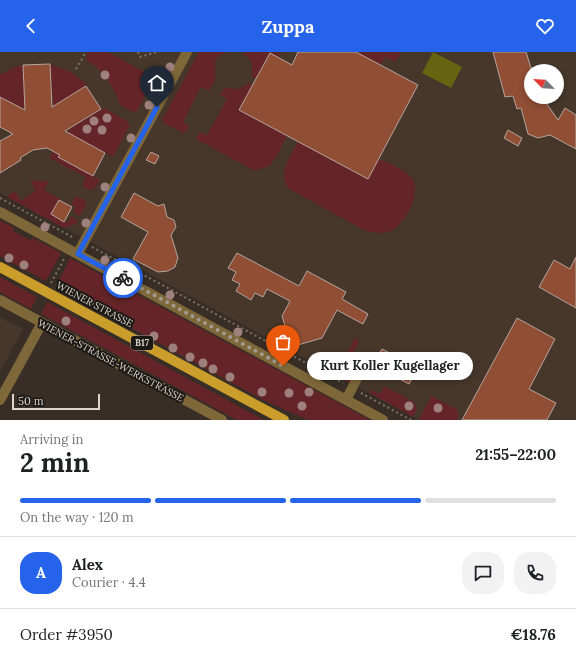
<!DOCTYPE html>
<html lang="en">
<head>
<meta charset="utf-8">
<style>
  :root { --surface:#fff; --page:#f2f2f2; --text:#202124; --muted:#757577; --line:#e0e0e0; --accent:#2563eb }
  body { margin:0; font-family:Lora,serif; background:var(--page); color:var(--text); height:100vh; display:flex; flex-direction:column; font-size:15px; white-space:nowrap }
  * { box-sizing:border-box; margin:0 }
  p { font-size:13px; color:var(--muted) }
  .icon { flex:none; width:22px; height:22px; fill:none; stroke:currentColor; stroke-width:2; stroke-linecap:round; stroke-linejoin:round }
  .map { position:relative; height:368px; overflow:hidden }
  .details { display:flex; flex-direction:column; background:var(--surface); flex:1 }
  .details>* { flex:none }
  .needle { width:26px; rotate:294deg }
  .controls { position:absolute; left:524px; top:12px; display:grid; gap:8px }
  .controls a { display:grid; place-items:center; width:40px; height:40px; border-radius:50%; background:var(--surface); box-shadow:0 2px 6px #0003; font-size:20px }
  .scale { position:absolute; left:12px; bottom:10px; width:88px; box-sizing:border-box; padding-left:4px; border:2px solid #dcd6d0; border-top:0; font-size:11px; line-height:14px; white-space:nowrap; color:#dcd6d0; -webkit-text-stroke:3px #1c1814; paint-order:stroke }
  .pin { position:absolute; display:grid; place-items:center; width:34px; height:34px; color:#fff; margin:-41px -17px; border-radius:50% 50% 50% 0; rotate:-45deg; box-shadow:0 0 4px #0007 }
  .pin .icon { rotate:45deg }
  .courier { position:absolute; display:grid; place-items:center; width:40px; height:40px; margin:-20px; border:3px solid #2563eb; border-radius:50%; background:#fff; color:#222; box-shadow:0 1px 5px #0007 }
  .bubble { position:absolute; height:28px; border-radius:14px; background:var(--surface); box-shadow:0 2px 6px #0003; font-size:13px; font-weight:700; line-height:28px; text-align:center }
  .head em { font-style:normal; font-weight:700 }
  .head div { display:flex; flex-direction:column-reverse }
  .head { display:flex; align-items:center; justify-content:space-between; height:68px; padding:0 20px }
  h1 { font-size:26px; font-weight:700; line-height:30px }
  .bar { display:grid; grid-template-columns:repeat(4,1fr); gap:6px 4px; align-content:center; height:48px; padding:0 20px }
  .bar i { height:5px; border-radius:3px; background:var(--line) }
  .bar .on { background:var(--accent) }
  .bar p { grid-column:span 4 }
  .line { display:flex; align-items:center; gap:10px; padding:0 20px; border-top:1px solid var(--line) }
  .line div { flex:1 }
  .round { display:grid; place-items:center; flex:none; width:42px; height:42px; border-radius:16px; background:var(--page) }
  header { display:flex; justify-content:space-between; align-items:center; height:52px; padding:0 20px; background:var(--accent); color:#fff; font-size:18px; font-weight:700 }
  .map>svg:first-child { display:block }
  .built { fill:#46372a; fill-rule:evenodd }
  .green { fill:#652528 }
  .water { fill:#666311 }
  .building { fill:#904e34; stroke:#b5a59f }
  .lines { fill:none; stroke-linecap:round; stroke-linejoin:round }
  .path { stroke:#7a726b; stroke-width:2; stroke-dasharray:2 3; stroke-linecap:butt }
  .minor { stroke:#7e6839; stroke-width:10 }
  .major { stroke:#cb9e2c; stroke-width:10 }
  .tree { fill:#9e807c }
  .done { stroke:#a39b94; stroke-width:4; stroke-dasharray:0 7.2 }
  .route { stroke:#2563eb; stroke-width:5 }
  .labels { text-anchor:middle; stroke-width:4; stroke-linejoin:round; paint-order:stroke }
  .shield { fill:#1c1814; stroke:#a29d98; stroke-width:1 }
  .shield-label { font-size:9px; font-weight:bold; fill:#dcd6d0 }
  .street-label { font-size:10px; fill:#dcd6d0; stroke:#1c1814 }
</style>
</head>
<body>
<header><svg class="icon" aria-label="back" viewBox="0 0 24 24"><path d="M15 5l-7 7 7 7"/></svg>Zuppa<svg class="icon" aria-label="heart" viewBox="0 0 24 24"><path d="M12 20l-8-8c-3-5 5-10 8-4 3-6 11-1 8 4z"/></svg></header>
<div class="map">
<svg width="576" height="368" viewBox="0 0 576 368">
  <rect width="100%" height="100%" fill="#382e26"/>
  <!-- built -->
  <path class="built" d="M0,0H576V368H419L0,141ZM531,19H557V45H531Z
    M0,265L23,277L0,320Z"/>
  <!-- green -->
  <path class="green" d="M88,0H108L155,26L137,59L133,60L120,53C114,33 102,18 85,7Z
    M199,0H227C209,7 217,15 215,27C215,30 211,35 209,39L201,35L183,70L188,73L189,76L184,81L165,72L162,68Z
    M243,0H279L281,1L279,6L270,1L256,27L252,24V11Z
    M360,0H401L395,10L385,5L380,13L359,2Z
    M50,12L69,19L88,33L53,54Z
    M23,13L25,52L23,56L0,45V23L13,16Z
    M249,31L253,33L287,84C278,100 275,118 253,118L196,87L200,80L207,83L227,47L220,43L225,35C234,39 241,37 249,31Z
    M104,56L127,69L130,73L113,105L70,82L68,78Z
    M298,89C332,97 380,101 408,122C426,136 406,171 391,179C382,183 373,181 364,178L289,137C277,120 290,106 298,89Z
    M53,99L60,103L58,105L100,128L95,136L90,138L82,134L86,125L49,106Z
    M30,129H49L44,138L60,147L52,163L67,171L71,164L78,168L76,172L64,176L7,145L15,139L21,149L36,138Z
    M76,144L85,148L86,152L80,164L73,160L76,155L71,153Z
    M0,168L14,176L13,179L30,188L33,186L61,201L46,229L0,204Z
    M70,206L370,368H308L265,349L56,235Z
    M0,225L37,245L31,257L0,240Z
    M47,250L264,368H237L41,262Z
    M355,286L359,289L352,302L362,307L350,331L335,323Z
    M384,334L414,350L417,357L413,365L370,341L371,338L380,342Z
    M431,344L458,358V368H419Z"/>
  <!-- water -->
  <path class="water" d="M433,0L462,15L451,36L422,21Z"/>
  <!-- building -->
  <path class="building" d="M298,0H356L418,33L368,127L239,58L270,1L292,13Z
    M493,0H526L531,16V45H542L558,68L565,56L576,63V97L550,83L538,86L528,82L521,56L517,57L513,44L505,45Z
    M50,12L52,55L86,34L101,57L65,79L105,101L93,124L58,105L60,103L47,96L33,98L20,106L21,108L0,121V89L13,82L0,75V45L25,58L23,13Z
    M508,78L522,86L518,94L504,86Z
    M151,100L159,104L155,112L146,108Z
    M134,141L158,154L164,152L167,165L174,168L176,175L171,183L178,206L175,215L168,219L158,220L133,207L148,180L121,165Z
    M59,148L72,155L64,170L51,162Z
    M237,201L299,234L307,219L346,240L342,247L368,262L363,272L337,258L322,286L298,293L289,288L282,264L290,249L267,237L263,245L255,241L251,248L236,239L240,232L232,228L236,220L228,216Z
    M576,205V256L539,235L554,208L570,217Z
    M517,266L555,287L529,337L556,351L547,368H462Z
    M382,297L418,316L409,332L373,313Z"/>
  <g class="lines">
    <!-- path -->
    <path class="path" d="M138,0L140,5L157,0
      M76,17L86,0
      M0,146L74,186
      M92,195L343,331
      M51,231L64,207
      M361,341L411,368"/>
    <!-- minor -->
    <path class="minor" d="M0,160L383,368
      M78,201L187,0
      M0,248L222,368
      M0,348L42,271
      M346,348L366,309"/>
    <!-- major -->
    <path class="major" d="M0,215L284,368"/>
  </g>
  <!-- trees -->
  <g class="tree">
    <circle cx="170" cy="15" r="4.5"/>
    <circle cx="105" cy="23" r="4.5"/>
    <circle cx="149" cy="53" r="4.5"/>
    <circle cx="107" cy="66" r="4.5"/>
    <circle cx="94" cy="69" r="4.5"/>
    <circle cx="87" cy="77" r="4.5"/>
    <circle cx="102" cy="78" r="4.5"/>
    <circle cx="131" cy="86" r="4.5"/>
    <circle cx="105" cy="135" r="4.5"/>
    <circle cx="86" cy="171" r="4.5"/>
    <circle cx="45" cy="175" r="4.5"/>
    <circle cx="9" cy="206" r="4.5"/>
    <circle cx="105" cy="208" r="4.5"/>
    <circle cx="24" cy="213" r="4.5"/>
    <circle cx="78" cy="243" r="4.5"/>
    <circle cx="170" cy="243" r="4.5"/>
    <circle cx="90" cy="250" r="4.5"/>
    <circle cx="115" cy="263" r="4.5"/>
    <circle cx="66" cy="269" r="4.5"/>
    <circle cx="238" cy="280" r="4.5"/>
    <circle cx="154" cy="284" r="4.5"/>
    <circle cx="173" cy="296" r="4.5"/>
    <circle cx="275" cy="300" r="4.5"/>
    <circle cx="190" cy="305" r="4.5"/>
    <circle cx="203" cy="311" r="4.5"/>
    <circle cx="213" cy="317" r="4.5"/>
    <circle cx="230" cy="325" r="4.5"/>
    <circle cx="262" cy="340" r="4.5"/>
    <circle cx="309" cy="340" r="4.5"/>
    <circle cx="289" cy="341" r="4.5"/>
    <circle cx="302" cy="354" r="4.5"/>
    <circle cx="409" cy="354" r="4.5"/>
    <circle cx="438" cy="356" r="4.5"/>
  </g>
  <g class="lines">
    <!-- done -->
    <path class="done" d="M123,226L283,314"/>
    <!-- route -->
    <path class="route" d="M123,226L78,202L157,55"/>
  </g>
  <g class="labels">
    <!-- shield labels -->
    <rect class="shield" x="131" y="284" width="22" height="14" rx="3"/>
    <g class="shield-label">
      <text x="142" y="294">B17</text>
    </g>
    <!-- street labels -->
    <g class="street-label">
      <text transform="translate(95 252) rotate(28)" y="4">WIENER STRASSE</text>
      <text transform="translate(111 308) rotate(28)" y="4">WIENER-STRASSE-WERKSTRASSE</text>
    </g>
  </g>
</svg>
<div class="controls">
<a><svg class="needle" viewBox="-14 -14 28 28"><path d="M0-13l5 13h-10z" fill="#e53935"/><path d="M0 13l5-13h-10z" fill="#757577"/></svg></a>
</div>
<div class="scale">50 m</div>
<div class="pin" style="left:283px;top:314px;background:#ea580c"><svg class="icon" aria-label="bag" viewBox="0 0 24 24"><path d="M5 8h14l-1 12H6zM9 8a3 3 0 0 1 6 0"/></svg></div>
<div class="pin" style="left:157px;top:55px;background:#1f2937"><svg class="icon" aria-label="home" viewBox="0 0 24 24"><path d="M3 11l9-7 9 7M6 9v11h12V9"/></svg></div>
<div class="courier" style="left:123px;top:226px"><svg class="icon" aria-label="bike" viewBox="0 0 24 24"><circle cx="6" cy="16" r="4"/><circle cx="18" cy="16" r="4"/><path d="M6 16l4-8h5l3 8M10 8l3 8H6M13 5h3"/></svg></div>
<div class="bubble" style="left:307px;top:300px;width:166px">Kurt Koller Kugellager</div>
</div>
<section class="details">
<div class="head"><div><h1>2 min</h1><p>Arriving in</p></div><em>21:55–22:00</em></div>
<div class="bar"><i class="on"></i><i class="on"></i><i class="on"></i><i></i><p>On the way · 120 m</p></div>
<div class="line" style="height:72px"><b class="round" style="background:var(--accent);color:#fff">A</b><div><b>Alex</b><p>Courier · 4.4</p></div><a class="round"><svg class="icon" aria-label="chat" viewBox="0 0 24 24"><path d="M4 5h16v11H9l-5 4z"/></svg></a><a class="round"><svg class="icon" aria-label="phone" viewBox="0 0 24 24"><path d="M5 4h4l2 5-3 2q2 4 5 5l2-3 5 2v4C11 20 4 13 5 4z"/></svg></a></div>
<div class="line" style="height:52px"><div>Order #3950</div><b>€18.76</b></div>
</section>
</body>
</html>
